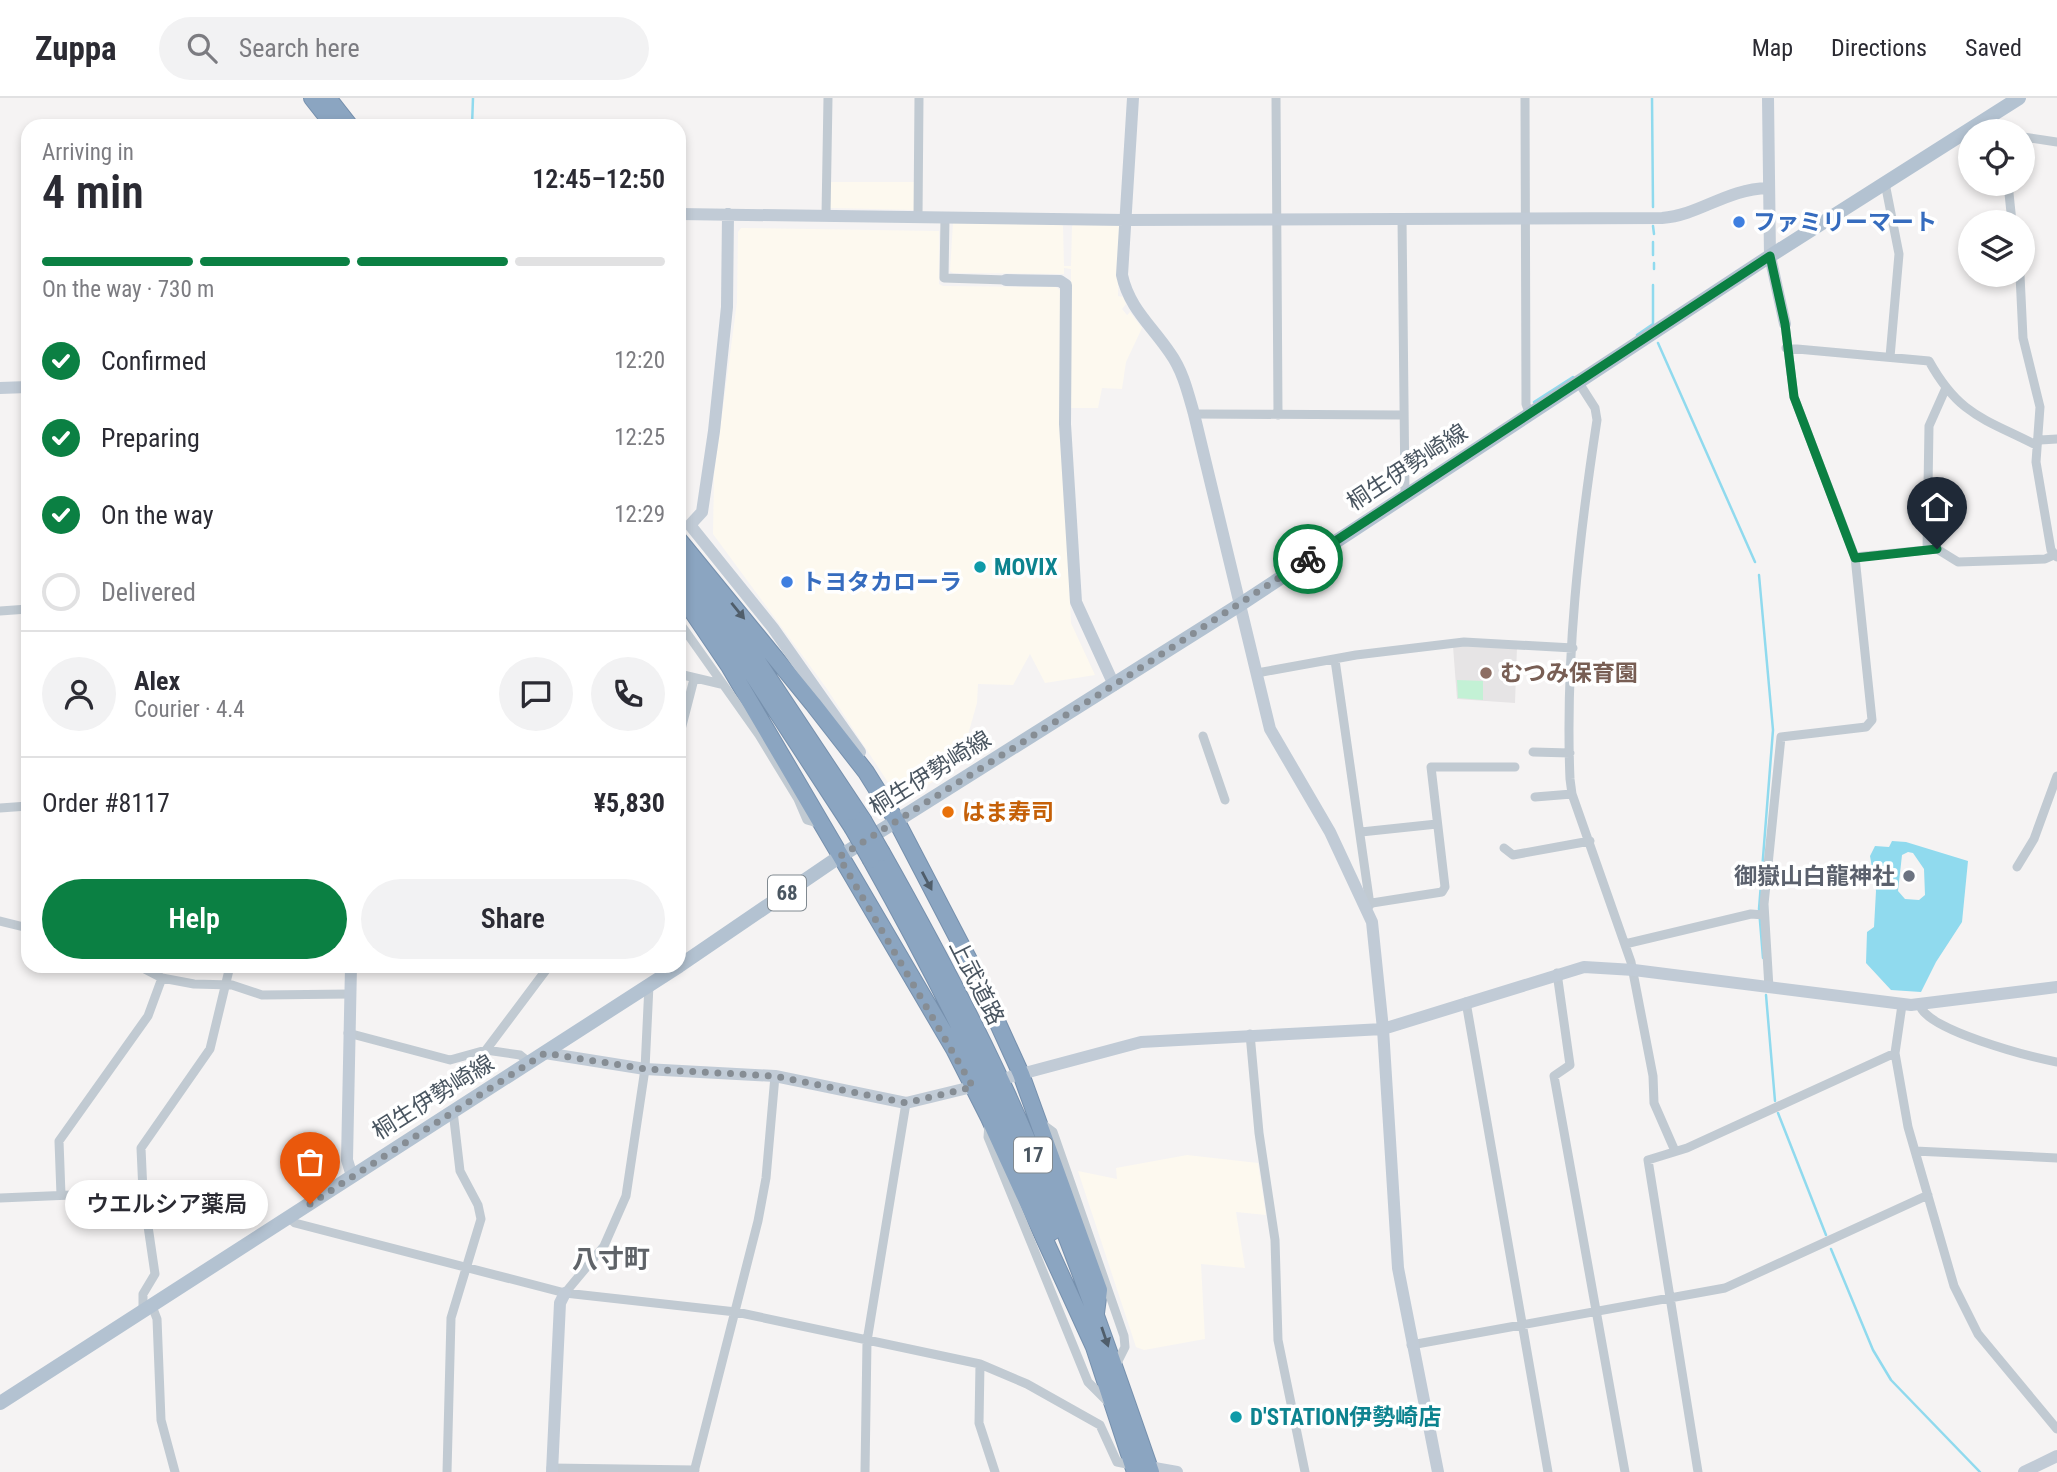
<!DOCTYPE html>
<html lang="en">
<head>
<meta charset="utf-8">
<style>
  :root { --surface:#fff; --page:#f2f2f3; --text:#2b2b33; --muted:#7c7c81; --line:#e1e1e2; --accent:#0b8043 }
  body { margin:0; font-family:"Roboto Condensed","Noto Sans JP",sans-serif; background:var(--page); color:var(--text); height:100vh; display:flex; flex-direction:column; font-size:26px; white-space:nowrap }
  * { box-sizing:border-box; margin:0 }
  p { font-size:23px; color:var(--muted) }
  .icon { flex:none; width:38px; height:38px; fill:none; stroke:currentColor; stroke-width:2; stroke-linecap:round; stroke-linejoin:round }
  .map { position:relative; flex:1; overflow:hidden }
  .drawer { position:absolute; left:21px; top:21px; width:665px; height:854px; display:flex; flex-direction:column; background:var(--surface); border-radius:21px; box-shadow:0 4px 10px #0003 }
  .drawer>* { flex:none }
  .buttons { position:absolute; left:1958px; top:21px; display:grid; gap:14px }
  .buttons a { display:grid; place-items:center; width:77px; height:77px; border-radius:50%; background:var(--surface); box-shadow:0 4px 10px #0003; font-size:35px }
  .pin { position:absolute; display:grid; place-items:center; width:60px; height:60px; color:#fff; margin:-72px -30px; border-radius:50% 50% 50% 0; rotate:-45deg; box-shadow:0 0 7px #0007 }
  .pin .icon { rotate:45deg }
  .courier { position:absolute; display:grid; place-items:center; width:70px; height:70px; margin:-35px; border:5px solid #0b8043; border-radius:50%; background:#fff; color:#222; box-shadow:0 2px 9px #0007 }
  .bubble { position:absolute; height:49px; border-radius:24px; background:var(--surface); box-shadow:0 4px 10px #0003; font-size:23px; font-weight:600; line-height:49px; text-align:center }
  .summary em { font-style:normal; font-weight:600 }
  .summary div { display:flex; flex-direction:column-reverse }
  .summary { display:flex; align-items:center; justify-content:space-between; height:119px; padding:0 21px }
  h1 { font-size:46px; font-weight:600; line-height:52px }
  .bar { display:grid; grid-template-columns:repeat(4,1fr); gap:10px 7px; align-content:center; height:84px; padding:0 21px }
  .bar i { height:9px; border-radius:5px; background:var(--line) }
  .bar .on { background:var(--accent) }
  .bar p { grid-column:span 4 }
  .line { display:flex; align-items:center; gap:18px; padding:0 21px; border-top:2px solid var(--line) }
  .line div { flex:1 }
  .round { display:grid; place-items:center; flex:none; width:74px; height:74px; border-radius:37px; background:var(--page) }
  ol { padding:0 21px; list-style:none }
  li { display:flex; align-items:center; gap:21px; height:77px }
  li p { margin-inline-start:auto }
  li .icon { padding:7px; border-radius:50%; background:var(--accent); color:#fff; stroke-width:4 }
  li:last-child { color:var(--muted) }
  li i { width:38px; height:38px; border:4px solid var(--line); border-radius:50% }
  .cta { display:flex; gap:14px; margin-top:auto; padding:14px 21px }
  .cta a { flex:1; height:80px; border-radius:42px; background:var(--accent); color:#fff; font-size:28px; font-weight:600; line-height:80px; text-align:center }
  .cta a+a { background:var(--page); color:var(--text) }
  header { display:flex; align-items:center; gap:42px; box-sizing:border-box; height:98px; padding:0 35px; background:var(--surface); border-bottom:2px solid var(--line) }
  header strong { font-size:33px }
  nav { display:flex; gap:38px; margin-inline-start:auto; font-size:24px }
  .search { width:490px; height:63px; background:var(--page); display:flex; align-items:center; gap:18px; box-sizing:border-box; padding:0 24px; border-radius:38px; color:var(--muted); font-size:26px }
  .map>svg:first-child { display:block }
  .commercial { fill:#fdf9ef }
  .education { fill:#e6e4e5 }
  .park { fill:#c3f1d5 }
  .water { fill:#90daee; fill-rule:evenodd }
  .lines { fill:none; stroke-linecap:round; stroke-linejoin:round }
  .stream { stroke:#90daee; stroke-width:2.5 }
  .highway-casing { stroke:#7690ad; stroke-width:18 }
  .street { stroke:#c1cad2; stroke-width:9 }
  .secondary { stroke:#c1cbd6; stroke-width:12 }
  .primary { stroke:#b3c2d1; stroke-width:14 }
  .highway { stroke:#8ba5c1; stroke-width:16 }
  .highway-bridge-casing { stroke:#7690ad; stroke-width:18; stroke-linecap:butt }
  .highway-bridge { stroke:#8ba5c1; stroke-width:16 }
  .oneway { fill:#505e6b }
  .done { stroke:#868d94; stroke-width:7; stroke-dasharray:0 12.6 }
  .route { stroke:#0b8043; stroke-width:9 }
  .shop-dot { fill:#3f7fe0; stroke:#fff; stroke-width:2.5 }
  .culture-dot { fill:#0f9aa8; stroke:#fff; stroke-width:2.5 }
  .education-dot { fill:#8d6e63; stroke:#fff; stroke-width:2.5 }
  .food-dot { fill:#e8710a; stroke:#fff; stroke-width:2.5 }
  .worship-dot { fill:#6b7280; stroke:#fff; stroke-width:2.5 }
  .labels { text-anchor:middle; stroke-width:7; stroke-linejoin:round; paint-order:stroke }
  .shield { fill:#fff; stroke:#808990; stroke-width:2 }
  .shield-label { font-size:21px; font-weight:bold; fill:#4a5661 }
  .shop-label { font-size:23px; font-weight:bold; fill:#366cbe; stroke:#fff; text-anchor:start }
  .street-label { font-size:23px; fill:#4a5661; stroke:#fff }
  .culture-label { font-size:23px; font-weight:bold; fill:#0d838f; stroke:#fff; text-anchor:start }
  .education-label { font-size:23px; font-weight:bold; fill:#785e54; stroke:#fff; text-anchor:start }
  .food-label { font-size:23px; font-weight:bold; fill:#c56008; stroke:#fff; text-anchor:start }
  .worship-label { font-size:23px; font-weight:bold; fill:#5b616d; stroke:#fff; text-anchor:end }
  .quarter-label { font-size:26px; font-weight:bold; fill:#5f6368; stroke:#fff }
</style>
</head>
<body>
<header>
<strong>Zuppa</strong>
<div class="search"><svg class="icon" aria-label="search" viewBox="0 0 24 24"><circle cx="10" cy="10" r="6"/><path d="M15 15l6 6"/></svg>Search here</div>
<nav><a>Map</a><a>Directions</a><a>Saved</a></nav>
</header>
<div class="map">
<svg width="2057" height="1374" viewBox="0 0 2057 1374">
  <rect width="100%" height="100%" fill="#f5f3f3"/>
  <!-- commercial -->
  <path class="commercial" d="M831,84H915V112L830,110Z
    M953,125L1061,126L1063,128L1064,168H1071L1072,128L1075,125L1117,126L1120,129L1118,198L1123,199L1126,206L1122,211L1127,217L1130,214L1142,230L1126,264L1122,291L1102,290L1098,310H1071V171L1064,170V176L953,175L950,173Z
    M741,130L939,133V186L943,188L1056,189L1062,194L1061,316L1071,525L1095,577L1045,585L1030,556L1013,587L978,586L977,605L959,668L906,700L895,695L827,591L713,436L714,377L737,204L738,134Z
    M1187,1057L1258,1065L1266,1117L1236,1114L1245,1170L1201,1166L1205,1241L1144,1252L1136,1249L1078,1073L1117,1081L1116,1070Z"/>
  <!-- education -->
  <path class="education" d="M1466,547L1517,549L1515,605L1457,601L1453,548Z"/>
  <!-- park -->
  <path class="park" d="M1457,582L1483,583V602L1458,600Z"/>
  <!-- water -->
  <path class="water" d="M1892,743L1906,744L1968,763L1962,824L1936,864L1921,894L1891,892L1866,865L1867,834L1874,829L1876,793L1870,758L1875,748L1889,749ZM1908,754L1913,755L1924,771L1925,797L1919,802L1905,801L1898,793L1902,757Z"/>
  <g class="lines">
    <!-- stream -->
    <path class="stream" d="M1652,0L1653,109
      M472,28L473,0
      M1653,128L1654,136
      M1653,144V157
      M1654,165V171
      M1637,237L1653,226V187
      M1658,245L1755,464
      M1534,304L1573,279
      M1759,477L1773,632L1759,811L1763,860
      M1766,897L1775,1003
      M1778,1015L1826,1137
      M1831,1151L1873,1252L1891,1282L1980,1374"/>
    <defs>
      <path id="highway" d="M312,0L334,28
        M328,0L350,28
        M679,442L813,606L866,674L896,722L969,862L1021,976L1099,1192L1096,1215
        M679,458L750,552L863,722
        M679,478L743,562L852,729
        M679,494L729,568L954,951L989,1020L1094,1249
        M882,755C922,826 961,898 996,972C1057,1102 1104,1238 1151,1374
        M871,762C939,883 1000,1005 1052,1134
        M1091,1240L1135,1374"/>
    </defs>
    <!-- highway casing -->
    <use href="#highway" class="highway-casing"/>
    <!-- street -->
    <path class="street" d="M1276,0L1278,317
      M1525,0L1526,306L1530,317
      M1986,20L1995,33
      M2023,39L2057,44
      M1885,85L1899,156L1890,259
      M2008,86L2012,124
      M826,117L828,0
      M918,119L919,0
      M945,120L944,180L1006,182
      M1402,120L1405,396
      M2020,177L2023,240L2040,309L2036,364L2051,452L2057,459
      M1786,250L1929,263C1959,317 1983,320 2036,347L2040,342L2057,341
      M1579,285L1595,310L1597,322C1579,439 1565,562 1570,681L1572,696L1631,864L1653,978L1654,1005L1675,1053
      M1194,316L1402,317
      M1927,452L1929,328L1945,292
      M1855,459L1937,451L1958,464L2045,461L2054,457
      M0,513L28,511
      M679,524L759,637L798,701L807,722L821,726
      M1335,562L1370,807
      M1257,575L1356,557L1464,544L1573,550
      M679,576L721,586
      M1203,638L1225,702
      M679,639L694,581
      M1533,654L1570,655
      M1535,699L1572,696
      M0,710L28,708
      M1361,734L1437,726
      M1504,750L1513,757L1590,743
      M2017,769L2034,741L2057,678
      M1372,805L1442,794L1445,789L1431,669H1515
      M0,823L28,830
      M1625,846L1751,816L1764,817
      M139,868L162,880L194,886L232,887L262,897L351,896
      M1557,875L1570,967L1554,978L1625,1374
      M1769,890L1764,806L1781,639L1866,629L1872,622L1855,459L1794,299L1785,226
      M1466,904L1548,1374
      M1902,907L1895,955L1908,1029L1954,1188L1978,1236L2057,1331
      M1920,907C1925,932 2031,959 2057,964
      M348,935L450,962L486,952L520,957L530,965
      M1250,936L1259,1035L1275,1142L1278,1242L1305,1374
      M486,952L549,868
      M989,1026L988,1039L1088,1284L1110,1306
      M1042,1026L1053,1034L1124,1238L1125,1249L1115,1269
      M1915,1053L2057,1060
      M61,1097L59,1043L148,918L162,880
      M0,1100L143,1094
      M289,1120L295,1125L565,1195L736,1214L980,1266L1027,1286L1100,1327L1117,1364L1132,1367
      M565,1195L604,1148L626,1098L645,971L649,887
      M152,1208L157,1221L161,1322L175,1374
      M143,1214V1196L155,1176L143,1094L141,1050L210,951L230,868
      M1411,1247L1725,1190L1928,1097
      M980,1266L979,1325L995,1374
      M551,1370L695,1372
      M447,1374L451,1220L481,1121L478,1107L460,1073L453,1013
      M694,1374L758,1123L766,1080L775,978
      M865,1374L867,1243L906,1005
      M1698,1374L1648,1062L1687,1050L1895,955"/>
    <!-- secondary -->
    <path class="secondary" d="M1133,0L1122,177C1129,210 1152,228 1170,255C1183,273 1188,295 1194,316L1270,631L1330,734L1372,824L1383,931L1398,1170L1438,1374
      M1768,0L1770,158L1785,226
      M679,116L1125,122L1662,120C1700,117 1726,91 1768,90
      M728,116L727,209L714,333L702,414L690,427L773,530L860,654
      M1006,182L1060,183L1066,187L1065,326L1076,504L1114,587
      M0,290L28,289
      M351,868L347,1062L352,1078
      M545,955L645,971L775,978L906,1005L980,987
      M1010,979L1141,944L1383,931L1584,869L1634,872L1911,907L2057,889
      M1143,1368L1177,1374
      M552,1374L560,1205L565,1195
      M2024,1374L2057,1358"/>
    <!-- primary -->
    <path class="primary" d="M679,868L839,759L1241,506L1770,158L2019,0
      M0,1305L679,868"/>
    <!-- highway -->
    <use href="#highway" class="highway"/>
    <defs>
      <path id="highway-bridge" d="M863,722L882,755
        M852,729L871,762"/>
    </defs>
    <!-- highway-bridge casing -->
    <use href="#highway-bridge" class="highway-bridge-casing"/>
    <!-- highway-bridge -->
    <use href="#highway-bridge" class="highway-bridge"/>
  </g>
  <!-- one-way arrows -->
  <defs><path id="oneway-solid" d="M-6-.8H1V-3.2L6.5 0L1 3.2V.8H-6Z" transform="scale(1.75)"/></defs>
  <g class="oneway">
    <use href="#oneway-solid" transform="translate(738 513) rotate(51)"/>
    <use href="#oneway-solid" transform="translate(927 783) rotate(62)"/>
    <use href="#oneway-solid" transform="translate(1105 1239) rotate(71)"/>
  </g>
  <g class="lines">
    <!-- done -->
    <path class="done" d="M310,1106L545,955L645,971L775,978L906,1005L973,989L839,759L1114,587L1308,461"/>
    <!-- route -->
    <path class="route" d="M1308,461L1770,158L1785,226L1794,299L1855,460L1937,451"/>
  </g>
  <!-- markers -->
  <g class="shop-dot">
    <circle cx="1739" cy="124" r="7"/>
    <circle cx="787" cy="484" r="7"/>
  </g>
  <g class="culture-dot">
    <circle cx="980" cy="469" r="7"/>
    <circle cx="1236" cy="1319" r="7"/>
  </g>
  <circle class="education-dot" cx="1486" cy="575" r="7"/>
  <circle class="food-dot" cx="948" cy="714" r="7"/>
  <circle class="worship-dot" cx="1909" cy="778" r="7"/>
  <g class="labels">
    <!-- shield labels -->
    <g class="shield">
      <rect x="768" y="777.5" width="38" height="35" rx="5"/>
      <rect x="1014" y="1039.5" width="38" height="35" rx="5"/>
    </g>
    <g class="shield-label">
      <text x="787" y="802">68</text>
      <text x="1033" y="1064">17</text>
    </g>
    <!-- shop labels -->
    <g class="shop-label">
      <text x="1753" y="132">ファミリーマート</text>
      <text x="801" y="492">トヨタカローラ</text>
    </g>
    <!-- street labels -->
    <g class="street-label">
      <text transform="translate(1407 369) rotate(-33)" y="8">桐生伊勢崎線</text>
      <text transform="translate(930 675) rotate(-32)" y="8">桐生伊勢崎線</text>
      <text transform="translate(977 884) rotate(63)" y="8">上武道路</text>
      <text transform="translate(433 999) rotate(-32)" y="8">桐生伊勢崎線</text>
    </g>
    <!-- culture labels -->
    <g class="culture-label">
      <text x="994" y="477">MOVIX</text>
      <text x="1250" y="1327">D'STATION伊勢崎店</text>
    </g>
    <!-- education labels -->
    <g class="education-label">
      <text x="1500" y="583">むつみ保育園</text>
    </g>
    <!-- food labels -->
    <g class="food-label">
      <text x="962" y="722">はま寿司</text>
    </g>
    <!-- worship labels -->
    <g class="worship-label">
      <text x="1895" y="786">御嶽山白龍神社</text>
    </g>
    <!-- quarter labels -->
    <g class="quarter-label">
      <text x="611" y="1170">八寸町</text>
    </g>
  </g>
</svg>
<div class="buttons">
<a><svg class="icon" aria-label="locate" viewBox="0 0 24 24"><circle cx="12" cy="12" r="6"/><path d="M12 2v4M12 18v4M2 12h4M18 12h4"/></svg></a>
<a><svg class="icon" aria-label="layers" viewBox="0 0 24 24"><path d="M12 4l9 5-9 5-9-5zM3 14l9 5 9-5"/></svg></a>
</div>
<div class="pin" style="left:310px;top:1106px;background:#ea580c"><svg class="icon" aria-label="bag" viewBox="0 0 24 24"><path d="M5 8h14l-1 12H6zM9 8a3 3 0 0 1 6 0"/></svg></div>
<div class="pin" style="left:1937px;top:451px;background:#1f2937"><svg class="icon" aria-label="home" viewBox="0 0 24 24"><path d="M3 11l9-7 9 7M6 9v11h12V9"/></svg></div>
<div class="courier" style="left:1308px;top:461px"><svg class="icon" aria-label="bike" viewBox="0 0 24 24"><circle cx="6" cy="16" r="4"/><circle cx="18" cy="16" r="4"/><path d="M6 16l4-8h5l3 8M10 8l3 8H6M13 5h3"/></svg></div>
<div class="bubble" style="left:65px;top:1082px;width:203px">ウエルシア薬局</div>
<section class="drawer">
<div class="summary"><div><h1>4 min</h1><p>Arriving in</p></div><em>12:45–12:50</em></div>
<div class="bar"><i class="on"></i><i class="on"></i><i class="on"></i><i></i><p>On the way · 730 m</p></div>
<ol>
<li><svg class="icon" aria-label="check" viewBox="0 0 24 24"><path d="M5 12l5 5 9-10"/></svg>Confirmed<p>12:20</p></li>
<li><svg class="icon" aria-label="check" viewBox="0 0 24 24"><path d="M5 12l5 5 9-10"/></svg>Preparing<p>12:25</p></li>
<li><svg class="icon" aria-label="check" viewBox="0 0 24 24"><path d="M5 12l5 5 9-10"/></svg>On the way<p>12:29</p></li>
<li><i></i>Delivered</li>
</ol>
<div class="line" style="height:126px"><a class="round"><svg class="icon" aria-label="person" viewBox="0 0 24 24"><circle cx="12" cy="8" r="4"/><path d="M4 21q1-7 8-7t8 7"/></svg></a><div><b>Alex</b><p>Courier · 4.4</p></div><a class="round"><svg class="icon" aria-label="chat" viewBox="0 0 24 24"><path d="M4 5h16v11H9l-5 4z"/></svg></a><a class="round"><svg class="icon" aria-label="phone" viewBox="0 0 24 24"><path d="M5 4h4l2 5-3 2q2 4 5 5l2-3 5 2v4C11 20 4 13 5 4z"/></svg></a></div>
<div class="line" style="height:91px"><div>Order #8117</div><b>¥5,830</b></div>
<div class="cta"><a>Help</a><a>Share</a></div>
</section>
</div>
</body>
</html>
